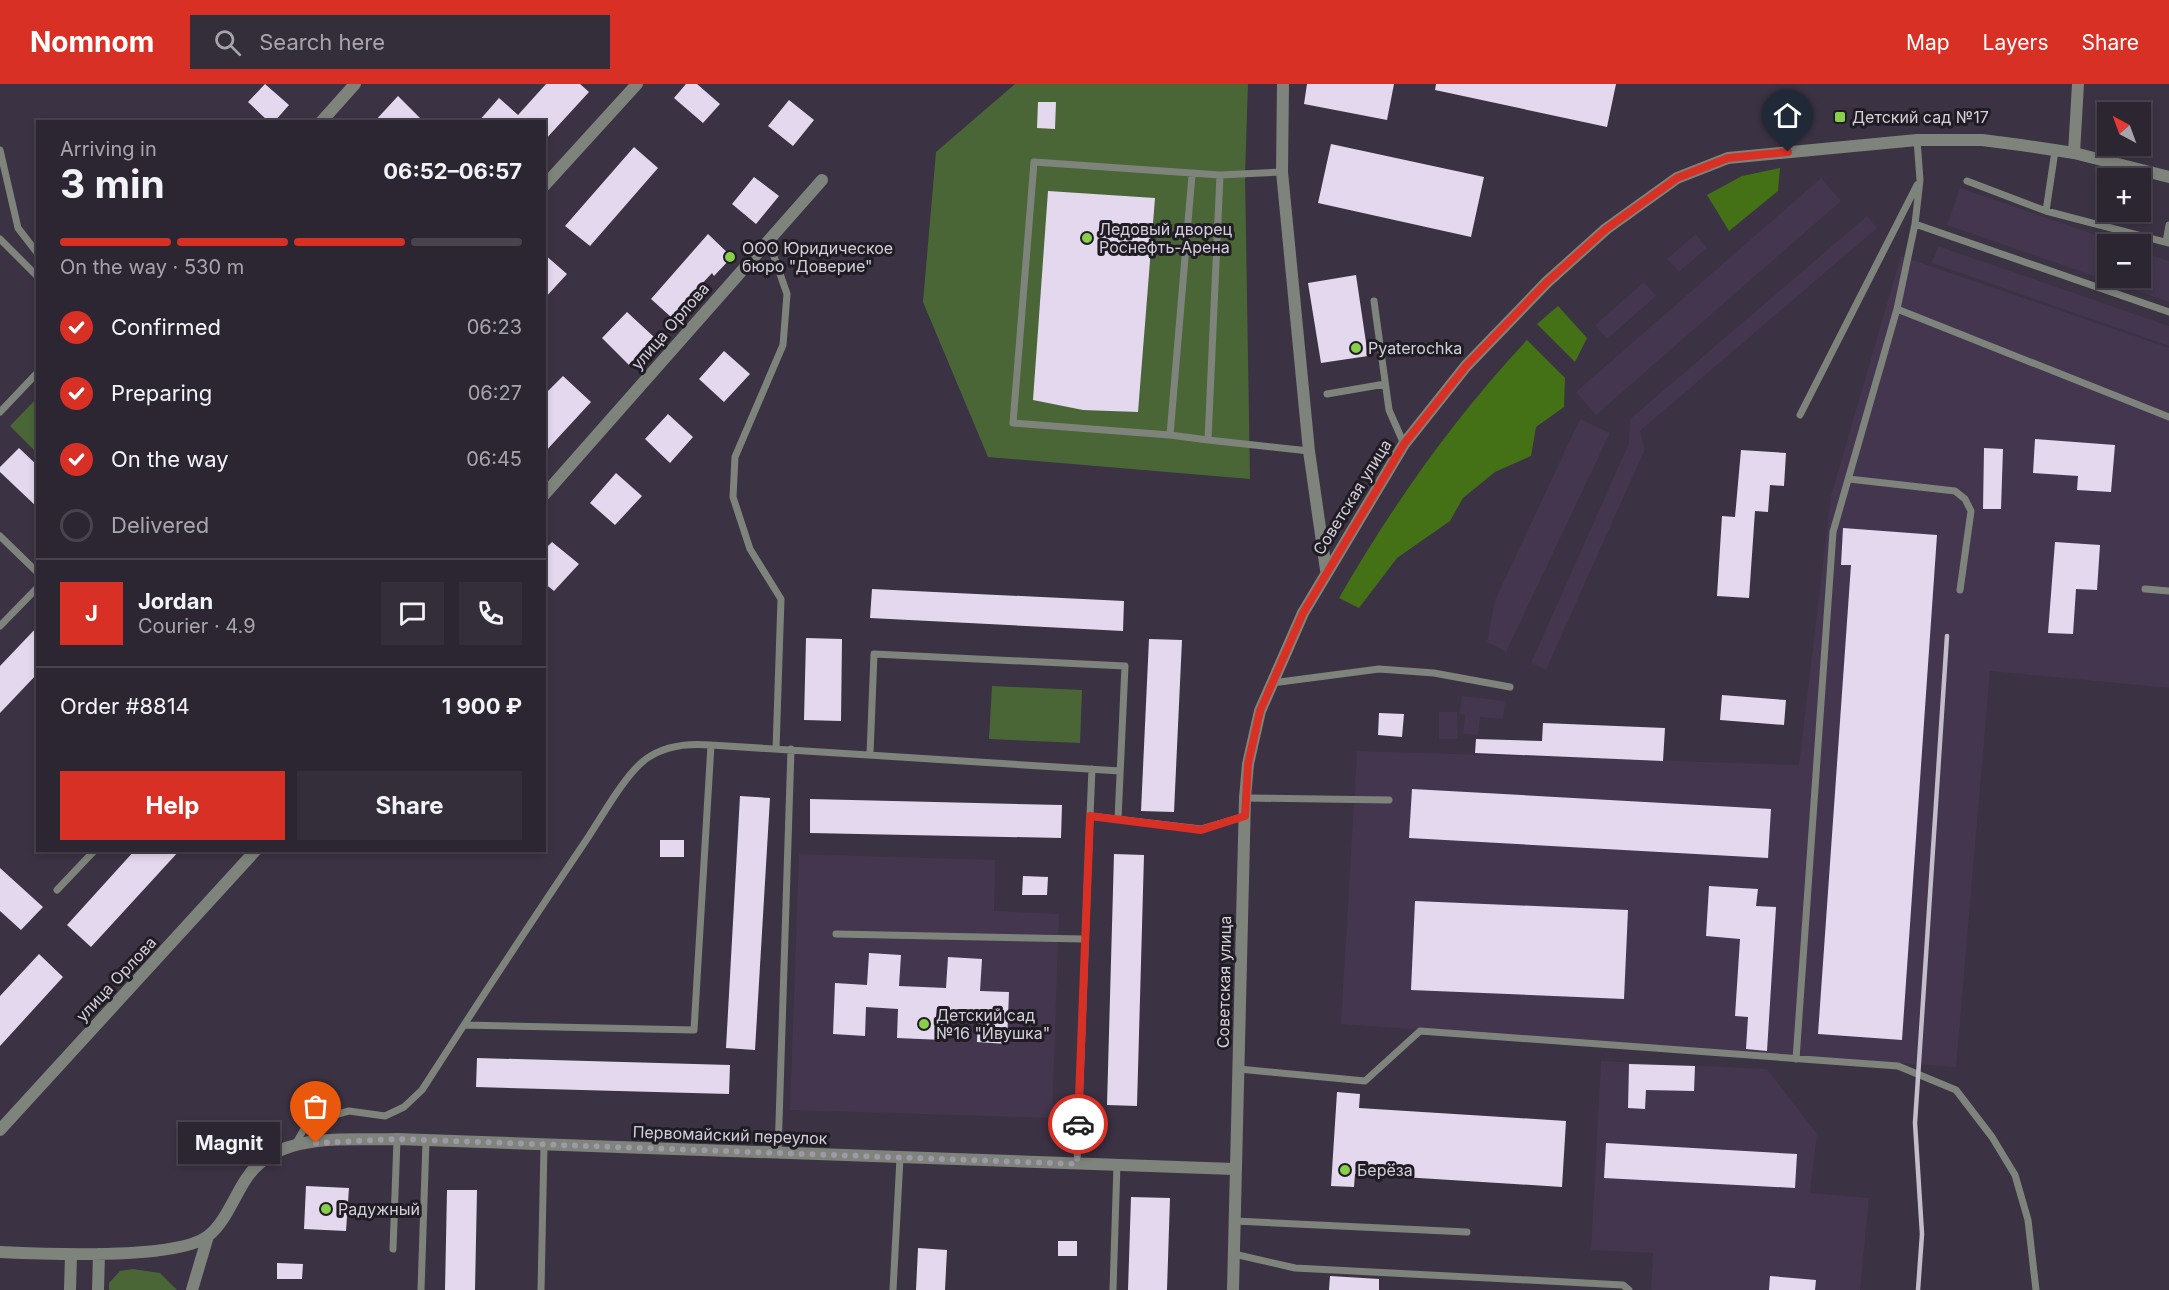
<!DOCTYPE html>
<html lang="en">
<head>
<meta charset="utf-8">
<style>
  :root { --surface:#2c2632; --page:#342e3a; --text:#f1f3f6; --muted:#a6a5ac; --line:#48434d; --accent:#d93025 }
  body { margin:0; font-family:Inter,sans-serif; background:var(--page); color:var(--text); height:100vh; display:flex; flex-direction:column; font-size:22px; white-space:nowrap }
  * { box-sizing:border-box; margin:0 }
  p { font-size:20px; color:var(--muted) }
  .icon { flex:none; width:33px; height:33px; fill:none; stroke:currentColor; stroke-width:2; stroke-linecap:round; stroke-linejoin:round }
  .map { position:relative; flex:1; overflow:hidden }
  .details { position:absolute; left:36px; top:36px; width:510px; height:732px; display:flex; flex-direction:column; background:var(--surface); border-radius:0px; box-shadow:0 3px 9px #0003,0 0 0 2px var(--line) }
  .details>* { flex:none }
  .needle { width:39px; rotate:319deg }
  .controls { position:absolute; left:2097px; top:18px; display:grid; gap:12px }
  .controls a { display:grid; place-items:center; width:54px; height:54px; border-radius:0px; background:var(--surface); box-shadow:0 3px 9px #0003,0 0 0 2px var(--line); font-size:30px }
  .pin { position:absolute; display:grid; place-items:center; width:51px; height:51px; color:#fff; margin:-62px -26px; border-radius:50% 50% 50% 0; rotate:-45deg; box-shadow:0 0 6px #0007 }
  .pin .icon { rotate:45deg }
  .courier { position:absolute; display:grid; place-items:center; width:60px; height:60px; margin:-30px; border:4px solid #d93025; border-radius:50%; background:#fff; color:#222; box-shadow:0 2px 8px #0007 }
  .bubble { position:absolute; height:42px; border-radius:0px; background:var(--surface); box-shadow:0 3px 9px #0003,0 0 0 2px var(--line); font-size:20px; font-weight:700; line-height:42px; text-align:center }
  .headline em { font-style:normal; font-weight:700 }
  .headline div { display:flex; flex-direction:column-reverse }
  .headline { display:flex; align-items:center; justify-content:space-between; height:102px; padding:0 24px }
  h1 { font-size:39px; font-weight:700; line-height:45px }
  .bar { display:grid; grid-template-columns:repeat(4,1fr); gap:9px 6px; align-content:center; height:72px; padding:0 24px }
  .bar i { height:8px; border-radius:4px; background:var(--line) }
  .bar .on { background:var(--accent) }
  .bar p { grid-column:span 4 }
  .line { display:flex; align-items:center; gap:15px; padding:0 24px; border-top:2px solid var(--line) }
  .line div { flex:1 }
  .round { display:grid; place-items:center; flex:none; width:63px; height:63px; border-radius:0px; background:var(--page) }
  ol { padding:0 24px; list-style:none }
  li { display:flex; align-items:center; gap:18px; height:66px }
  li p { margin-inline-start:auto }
  li .icon { padding:6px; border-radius:50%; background:var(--accent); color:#fff; stroke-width:4 }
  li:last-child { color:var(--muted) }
  li i { width:33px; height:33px; border:3px solid var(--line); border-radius:50% }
  .primary-button { display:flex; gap:12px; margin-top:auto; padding:12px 24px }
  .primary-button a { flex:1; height:69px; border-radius:0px; background:var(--accent); color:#fff; font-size:24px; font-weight:700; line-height:69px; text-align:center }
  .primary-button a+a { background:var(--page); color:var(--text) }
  header { display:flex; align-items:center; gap:36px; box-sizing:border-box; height:84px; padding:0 30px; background:var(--accent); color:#fff }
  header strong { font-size:28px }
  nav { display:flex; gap:33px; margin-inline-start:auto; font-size:21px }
  .search { width:420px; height:54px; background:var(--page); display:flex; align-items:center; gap:15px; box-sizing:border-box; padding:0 21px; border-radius:0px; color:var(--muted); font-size:22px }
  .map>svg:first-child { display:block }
  .built { fill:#43364e }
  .green { fill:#4a6636 }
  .forest { fill:#447116 }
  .building { fill:#e4d8ef }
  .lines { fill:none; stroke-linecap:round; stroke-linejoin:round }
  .lane { stroke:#7e847b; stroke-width:7 }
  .street { stroke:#7e847b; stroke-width:12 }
  .rail { stroke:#c3bdca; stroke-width:4.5 }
  .done { stroke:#9f98a6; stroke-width:6; stroke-dasharray:0 10.8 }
  .route { stroke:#d93025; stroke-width:8 }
  .poi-dot { fill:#88cf4a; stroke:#201c24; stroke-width:2 }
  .labels { text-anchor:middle; stroke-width:6; stroke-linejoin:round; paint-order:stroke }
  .poi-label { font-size:16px; fill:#d5cfdb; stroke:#201c24; text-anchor:start }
  .street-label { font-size:16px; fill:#d5cfdb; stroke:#201c24 }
</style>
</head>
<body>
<header>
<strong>Nomnom</strong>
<div class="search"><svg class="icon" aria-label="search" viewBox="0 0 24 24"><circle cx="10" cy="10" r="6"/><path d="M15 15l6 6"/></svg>Search here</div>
<nav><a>Map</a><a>Layers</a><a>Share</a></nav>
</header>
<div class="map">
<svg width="2169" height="1206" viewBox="0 0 2169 1206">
  <rect width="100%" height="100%" fill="#3b3243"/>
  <!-- built -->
  <path class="built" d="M1821,94L1841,117L1596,331L1576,308Z
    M1960,104L2122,160H2108V194H2140L2141,167L2169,177V218L1947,141Z
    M1867,132L1877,144L1640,347L1645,365L1546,586L1531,579L1629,359L1630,335Z
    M1696,150L1707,164L1679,188L1667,175Z
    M1938,162L2169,242V262L1932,179Z
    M1901,172L2169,264V604L1990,587L1956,983L1341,940L1357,667L1799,681L1831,412Z
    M1644,198L1656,212L1607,255L1595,241Z
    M1580,335L1610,349L1506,568L1487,558L1495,516Z
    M1462,612L1505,617L1503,635L1480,633L1478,651L1463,650L1465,631L1460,630Z
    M1439,628H1457L1458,655H1439Z
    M799,770L995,776L994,827L1059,830L1052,1034L790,1026Z
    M1601,977L1767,985L1817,1050L1810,1109L1869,1114L1860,1206H1651L1653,1169L1591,1166Z"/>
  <!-- green -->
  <path class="green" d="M1015,0H1248L1245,91L1250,395L988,373L923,218L936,68Z
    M37,314V369L10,342Z
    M992,602L1082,606L1080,659L989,655Z
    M133,1185L160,1189L177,1206H109V1199L120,1187Z"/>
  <!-- forest -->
  <path class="forest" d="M1780,84L1778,107L1729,147L1707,111L1742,92Z
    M1558,222L1587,254L1575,278L1537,240Z
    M1527,256L1565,294L1564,323L1536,343L1531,372L1495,388L1463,414L1450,437L1397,474L1359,524L1339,514C1394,419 1452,337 1527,256Z"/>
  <!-- building -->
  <path class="building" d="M265,0L289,21L274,38H269L248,18Z
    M546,0H580L589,8L544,57V38H478L499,14L518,31Z
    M686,0H697L720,20L703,39L674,14Z
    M1307,0H1394L1387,36L1304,20Z
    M1436,0H1616L1607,43L1435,6Z
    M398,12L424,38H374Z
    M789,16L814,36L793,62L768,42Z
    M1038,18H1056L1055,45L1037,44Z
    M1331,60L1484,93L1471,153L1318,119Z
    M634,63L658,84L590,162L565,142Z
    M754,93L779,112L756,140L732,120Z
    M1048,107L1155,114L1138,328L1083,326L1033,316Z
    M708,150L732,173L714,192L712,189L671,233L651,215Z
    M544,170L567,190L544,215Z
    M1356,191L1368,272L1321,279L1308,199Z
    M627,228L654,253L629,281L602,254Z
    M724,267L750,290L724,318L699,295Z
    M563,292L591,318L544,369V311Z
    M668,330L693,353L670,379L645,355Z
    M2035,355L2115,361L2111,408L2077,406L2078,392L2033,389Z
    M19,364L38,382V424L0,388V383Z
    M1984,364L2003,365L2001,425H1983Z
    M1741,366L1786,369L1784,402L1770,401L1768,428L1755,427L1749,514L1717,512L1722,432L1735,433Z
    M616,389L642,412L615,441L590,419Z
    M1843,444L1937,451L1902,956L1818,950L1851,481H1841Z
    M552,458L579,480L554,507L544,499V466Z
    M2055,458L2100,461L2097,506L2076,505L2073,550L2048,549Z
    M872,505L1124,517L1123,547L870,534Z
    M38,542V589L0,629V582Z
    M806,554L842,555L841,637L804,636Z
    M1149,555L1182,556L1174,728L1141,727Z
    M1722,611L1786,616L1784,641L1720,636Z
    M1379,629L1404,630L1402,653L1378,651Z
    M1543,639L1665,644L1663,677L1475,669L1476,655L1542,657Z
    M1412,705L1771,725L1768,774L1409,754Z
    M740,712L770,714L755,966L726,964Z
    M810,715L1062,721L1061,754L810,749Z
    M660,756H684V773H660Z
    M135,766H180L91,863L67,841Z
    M1114,770L1144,771L1137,1022L1107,1021Z
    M0,784L43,823L21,846L0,827Z
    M1023,792L1048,793L1047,811H1022Z
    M1709,802L1758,805L1756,822L1776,823L1767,967L1746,965L1748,933L1735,932L1740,855L1706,852Z
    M1415,817L1628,826L1624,915L1411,906Z
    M869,869L901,871L899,902L946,904L948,873L982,875L980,907L1009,908L1007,960L977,958L978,929L945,927L943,956L897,954L898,925L866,923L865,952L833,950L835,899L867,901Z
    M39,870L63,893L0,962V912Z
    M477,974L730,981L729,1010L476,1003Z
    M1629,980L1695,982L1694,1007L1646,1006L1645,1025L1628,1024Z
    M1337,1008L1360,1010L1359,1024L1566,1037L1562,1103L1355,1090L1354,1103L1331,1102Z
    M1606,1059L1797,1070L1795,1104L1604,1094Z
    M306,1102L349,1104L346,1147L304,1145Z
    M447,1106H477L475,1206H445Z
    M1131,1113L1170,1114L1167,1206H1128Z
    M1058,1157H1077V1172H1058Z
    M918,1164L947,1166L945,1206H916Z
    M277,1179L303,1180L302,1195H277Z
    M1330,1192L1379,1195V1206H1329Z
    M1770,1192L1816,1196L1815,1206H1769Z"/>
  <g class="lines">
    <!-- lane -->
    <path class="lane" d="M0,66L18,144L38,170
      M1282,88L1220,91L1208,356L1309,367
      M1192,91L1170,351L1013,339L1034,78L1220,91
      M1967,97L2046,127L2169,159
      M2046,127L2055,67
      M1915,140L2169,228
      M0,155L38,193
      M768,155L787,210L783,261L735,373L733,413L750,465L781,515L776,665
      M2166,158L2169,141
      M1374,217L1389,326L1404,360
      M1897,225L2169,333
      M1327,310L1385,300
      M0,328L38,288
      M1800,331L1917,101
      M1170,351L1208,356
      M1849,395L1955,407L1965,415L1971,427L1960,506
      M0,452L38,489
      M2145,505L2169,507
      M0,542L38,503
      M1272,599L1379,585L1434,589L1510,603
      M870,670L874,570L1125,582L1118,735
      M1092,685L1090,732L1201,745L1245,732
      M1245,714L1389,716
      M57,806L95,766
      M836,850L1084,855
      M464,941L694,946L711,661L1120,687
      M1796,975L1833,448L1897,225L1915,140L1920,96L1917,56
      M1239,985L1365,997L1420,947L1898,982L1956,1006L1992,1053L2015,1091L2028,1136L2036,1206
      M296,1059L308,1038L349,1027L385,1032L404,1023L422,1006C476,922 531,838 587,755C601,734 626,689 646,675C665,661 688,659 711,661
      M778,1069L791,665
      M1077,1080L1090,732
      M1235,1137L1467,1148
      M393,1165L397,1055
      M1234,1170L1295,1184L1623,1201L1629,1206
      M421,1206L426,1057
      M541,1206L544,1062
      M893,1206L900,1074
      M1113,1206L1117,1080"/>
    <!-- street -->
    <path class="street" d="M1283,0L1282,88L1309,367L1326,486
      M321,38L355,0
      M2074,69L2078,0
      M544,102L637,0
      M544,411L822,96
      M0,1046L256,766
      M0,1168C42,1170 177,1176 208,1152C225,1139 234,1113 246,1095C278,1046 346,1057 397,1055L1234,1085
      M70,1206L71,1171
      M98,1206L99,1170
      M192,1206L208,1152
      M1233,1206L1245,714L1248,680L1260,627L1303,529L1404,360L1466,282L1547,198L1606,145L1677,94L1728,74L1917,56H1982L2021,61L2074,69L2169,93"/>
    <!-- rail -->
    <path class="rail" d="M1918,1206L1922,1150L1915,1039L1947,552"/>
  </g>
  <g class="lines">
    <!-- done -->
    <path class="done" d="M316,1059L397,1055L1077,1080L1078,1040"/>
    <!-- route -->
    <path class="route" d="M1078,1040L1090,732L1201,746L1245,732L1248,680L1260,627L1303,529L1404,360L1466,282L1547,198L1606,145L1677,94L1728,74L1788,68"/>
  </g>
  <!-- markers -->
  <g class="poi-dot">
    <rect x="1834" y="27" width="12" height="12" rx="3"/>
    <circle cx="1087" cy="154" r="6"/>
    <circle cx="730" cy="173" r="6"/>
    <circle cx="1356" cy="264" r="6"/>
    <circle cx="924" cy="940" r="6"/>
    <circle cx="1345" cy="1086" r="6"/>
    <circle cx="326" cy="1125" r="6"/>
  </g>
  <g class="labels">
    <!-- poi labels -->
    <g class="poi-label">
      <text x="1852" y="39">Детский сад №17</text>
      <text x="1099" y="151">Ледовый дворец<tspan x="1099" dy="18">Роснефть-Арена</tspan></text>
      <text x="742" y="170">ООО Юридическое<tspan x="742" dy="18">бюро "Доверие"</tspan></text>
      <text x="1368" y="270">Pyaterochka</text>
      <text x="936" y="937">Детский сад<tspan x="936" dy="18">№16 "Ивушка"</tspan></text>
      <text x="1357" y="1092">Берёза</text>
      <text x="338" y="1131">Радужный</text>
    </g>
    <!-- street labels -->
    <g class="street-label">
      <text transform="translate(670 242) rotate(-49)" y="6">улица Орлова</text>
      <text transform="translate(1352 413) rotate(-58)" y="6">Советская улица</text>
      <text transform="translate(116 895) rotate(-47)" y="6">улица Орлова</text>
      <text transform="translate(1224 898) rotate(-89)" y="6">Советская улица</text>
      <text transform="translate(730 1051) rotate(2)" y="6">Первомайский переулок</text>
    </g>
  </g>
</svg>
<div class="controls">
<a><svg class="needle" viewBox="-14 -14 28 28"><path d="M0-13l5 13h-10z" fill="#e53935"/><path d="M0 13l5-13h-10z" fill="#a6a5ac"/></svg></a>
<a>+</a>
<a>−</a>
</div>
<div class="pin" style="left:316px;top:1059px;background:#ea580c"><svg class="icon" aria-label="bag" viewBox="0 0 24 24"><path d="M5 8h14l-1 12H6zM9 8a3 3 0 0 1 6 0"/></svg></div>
<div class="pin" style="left:1788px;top:68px;background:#1f2937"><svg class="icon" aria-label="home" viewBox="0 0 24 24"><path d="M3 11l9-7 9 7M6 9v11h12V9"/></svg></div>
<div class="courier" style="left:1078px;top:1040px"><svg class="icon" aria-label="car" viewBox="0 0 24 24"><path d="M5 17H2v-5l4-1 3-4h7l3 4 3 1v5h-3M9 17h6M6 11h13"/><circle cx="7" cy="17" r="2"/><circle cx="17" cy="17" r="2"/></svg></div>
<div class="bubble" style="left:178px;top:1038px;width:102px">Magnit</div>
<section class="details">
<div class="headline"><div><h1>3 min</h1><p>Arriving in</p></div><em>06:52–06:57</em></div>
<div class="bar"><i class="on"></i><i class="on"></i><i class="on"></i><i></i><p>On the way · 530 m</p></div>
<ol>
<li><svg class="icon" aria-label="check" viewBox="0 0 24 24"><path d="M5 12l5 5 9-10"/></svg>Confirmed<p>06:23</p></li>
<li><svg class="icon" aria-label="check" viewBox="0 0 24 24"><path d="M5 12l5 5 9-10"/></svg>Preparing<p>06:27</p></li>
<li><svg class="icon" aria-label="check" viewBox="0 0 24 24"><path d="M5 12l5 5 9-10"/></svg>On the way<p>06:45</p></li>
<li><i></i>Delivered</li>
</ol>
<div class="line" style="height:108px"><b class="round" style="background:var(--accent);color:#fff">J</b><div><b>Jordan</b><p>Courier · 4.9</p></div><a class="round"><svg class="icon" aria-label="chat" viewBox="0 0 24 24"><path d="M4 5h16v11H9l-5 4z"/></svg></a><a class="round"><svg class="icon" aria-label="phone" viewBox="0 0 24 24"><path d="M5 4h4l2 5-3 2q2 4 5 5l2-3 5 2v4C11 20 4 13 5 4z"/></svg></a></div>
<div class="line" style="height:78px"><div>Order #8814</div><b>1 900 ₽</b></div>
<div class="primary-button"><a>Help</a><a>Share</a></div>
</section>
</div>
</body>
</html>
